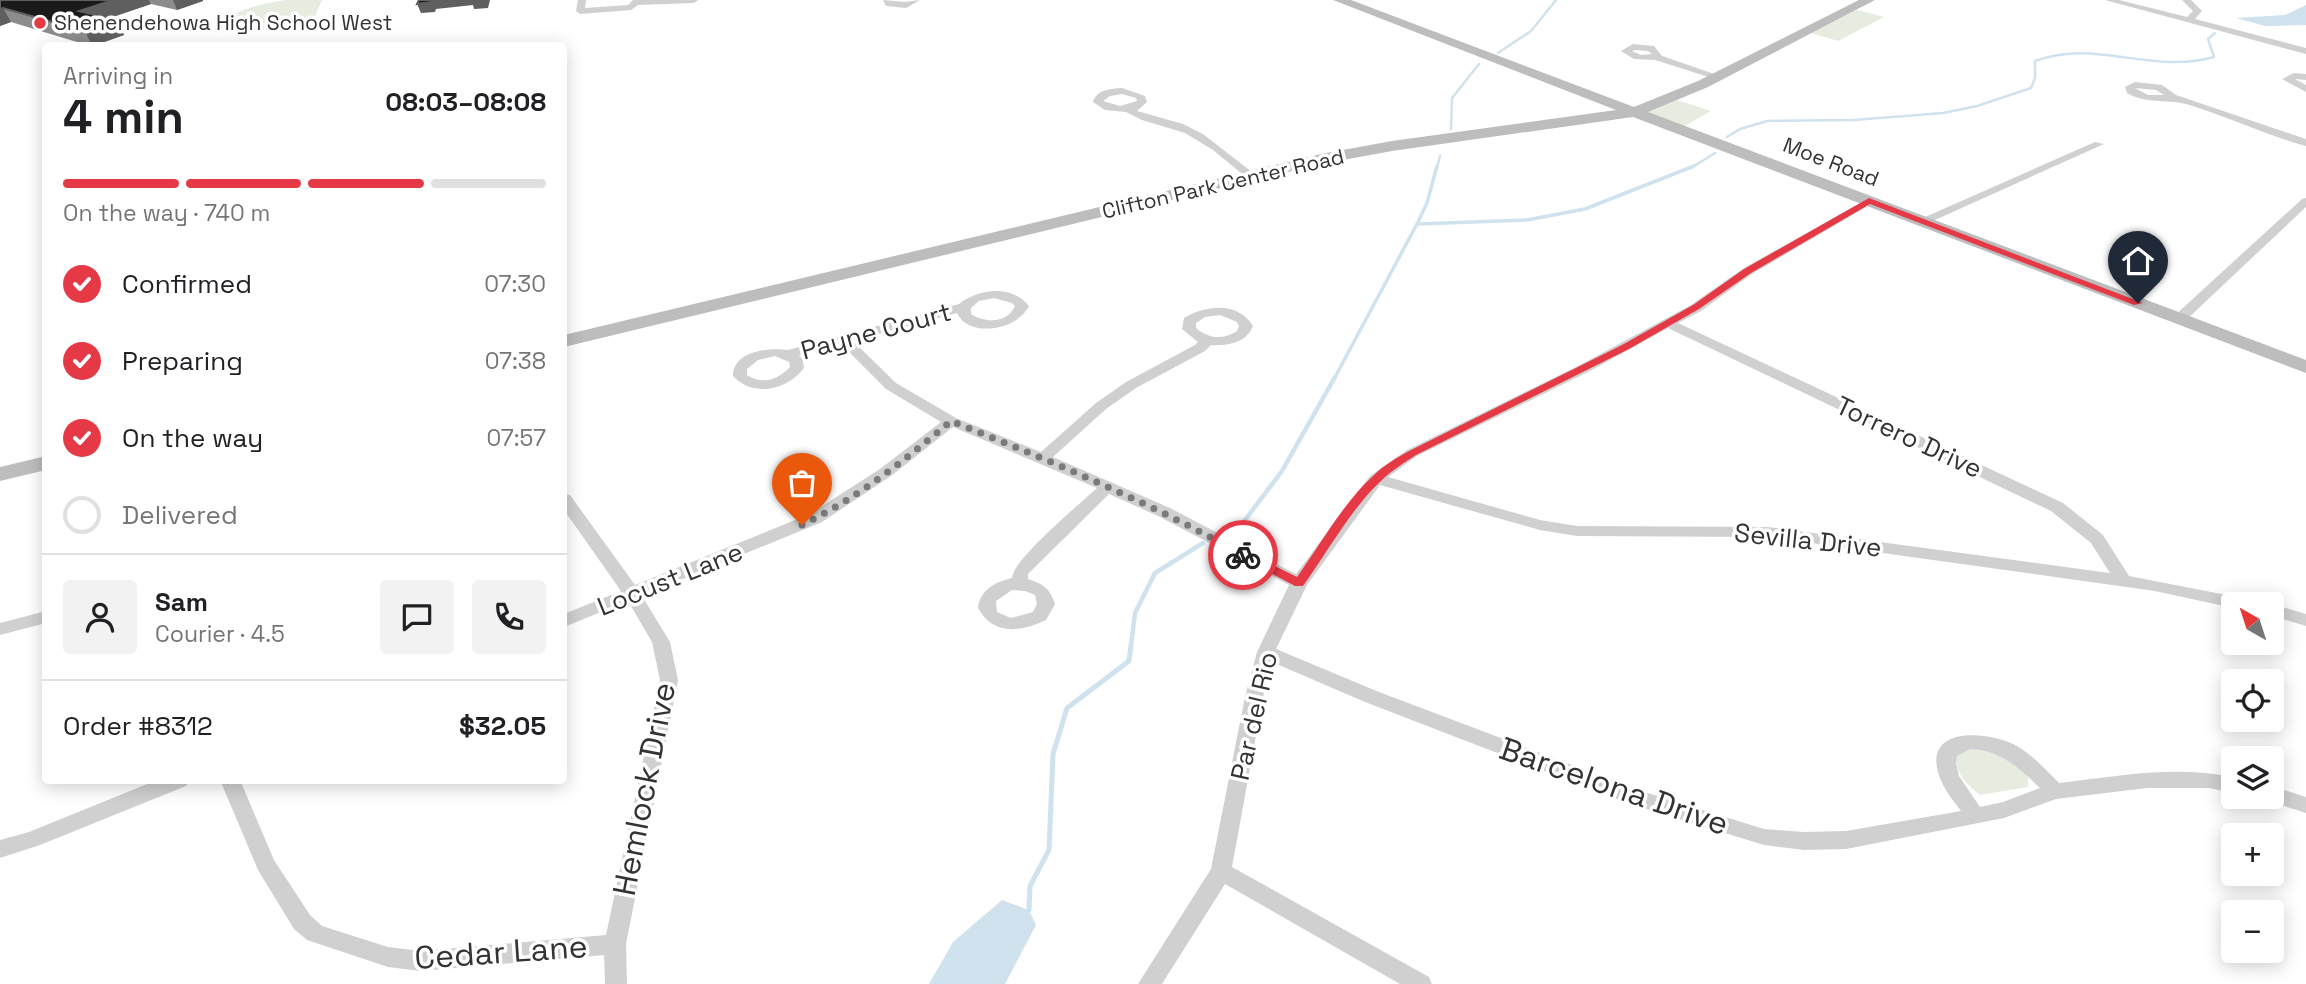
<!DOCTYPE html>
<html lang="en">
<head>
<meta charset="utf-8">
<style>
  :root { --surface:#fff; --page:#f2f2f2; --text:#202124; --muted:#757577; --line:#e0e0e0; --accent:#e63946 }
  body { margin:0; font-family:"Space Grotesk",sans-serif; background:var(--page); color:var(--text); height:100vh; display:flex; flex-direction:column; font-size:26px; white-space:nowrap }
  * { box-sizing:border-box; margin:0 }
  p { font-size:23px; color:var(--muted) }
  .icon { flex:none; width:38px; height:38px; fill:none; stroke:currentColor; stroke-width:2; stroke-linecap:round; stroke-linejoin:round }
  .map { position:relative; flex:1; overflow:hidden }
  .sheet { position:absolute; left:42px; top:42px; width:525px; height:742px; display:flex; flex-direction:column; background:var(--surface); border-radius:7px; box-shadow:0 4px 18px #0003 }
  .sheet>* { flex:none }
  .needle { width:46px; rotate:321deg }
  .tools { position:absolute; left:2221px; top:592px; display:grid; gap:14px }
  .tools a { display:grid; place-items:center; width:63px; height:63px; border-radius:7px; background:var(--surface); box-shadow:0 4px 18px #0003; font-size:35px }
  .pin { position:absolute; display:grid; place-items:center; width:60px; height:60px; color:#fff; margin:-72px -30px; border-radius:50% 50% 50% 0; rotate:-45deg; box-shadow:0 0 7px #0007 }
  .pin .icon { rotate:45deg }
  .courier { position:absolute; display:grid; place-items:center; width:70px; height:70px; margin:-35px; border:5px solid #e63946; border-radius:50%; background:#fff; color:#222; box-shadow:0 2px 9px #0007 }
  .summary em { font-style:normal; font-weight:800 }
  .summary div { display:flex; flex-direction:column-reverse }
  .summary { display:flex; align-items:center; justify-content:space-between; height:119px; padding:0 21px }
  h1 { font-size:46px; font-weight:800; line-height:52px }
  .bar { display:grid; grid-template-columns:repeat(4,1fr); gap:10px 7px; align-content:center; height:84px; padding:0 21px }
  .bar i { height:9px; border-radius:5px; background:var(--line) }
  .bar .selected { background:var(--accent) }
  .bar p { grid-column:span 4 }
  .line { display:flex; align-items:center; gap:18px; padding:0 21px; border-top:2px solid var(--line) }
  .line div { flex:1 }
  .round { display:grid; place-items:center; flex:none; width:74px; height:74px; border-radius:7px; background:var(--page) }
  ol { padding:0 21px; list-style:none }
  li { display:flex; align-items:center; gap:21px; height:77px }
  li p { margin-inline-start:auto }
  li .icon { padding:7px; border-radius:50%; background:var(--accent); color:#fff; stroke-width:4 }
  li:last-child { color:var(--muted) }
  li i { width:38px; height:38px; border:4px solid var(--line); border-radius:50% }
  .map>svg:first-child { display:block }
  .green { fill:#e6ecdf }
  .water { fill:#cfe2ee }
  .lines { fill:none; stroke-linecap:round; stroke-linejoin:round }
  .stream-far3 { stroke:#cfe2ee; stroke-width:2.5 }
  .stream-far2 { stroke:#cfe2ee; stroke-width:3.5 }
  .stream-far1 { stroke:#cfe2ee; stroke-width:4.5 }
  .stream { stroke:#cfe2ee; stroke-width:5 }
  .street { fill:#d0d0d0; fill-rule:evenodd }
  .secondary { fill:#bdbdbd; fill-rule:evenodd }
  .wall { fill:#8c8c8c }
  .shaded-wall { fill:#5f5f5f }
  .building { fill:#1a1a1a; stroke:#5f5f5f; stroke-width:2 }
  .route { fill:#e63946 }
  .done { stroke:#7a7a7a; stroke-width:7; stroke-dasharray:0 12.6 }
  .poi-dot { fill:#e63946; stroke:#fff; stroke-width:2.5 }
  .labels { text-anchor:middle; stroke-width:7; stroke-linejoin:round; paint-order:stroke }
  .far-poi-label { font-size:21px; fill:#333; stroke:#fff; text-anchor:start }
  .far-street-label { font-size:21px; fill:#333; stroke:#fff }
  .street-label { font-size:26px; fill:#333; stroke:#fff }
  .near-street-label { font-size:32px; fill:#333; stroke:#fff }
</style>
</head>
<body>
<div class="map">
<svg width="2306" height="984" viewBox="0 0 2306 984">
  <rect width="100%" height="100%" fill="#fff"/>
  <!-- green -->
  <path class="green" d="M286,0H322L313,21L307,24L217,33C224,10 266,3 286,0Z
    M1857,10L1884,17L1838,41L1811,33Z
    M1677,100L1711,111L1683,127L1645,113Z
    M1979,746L1999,754L2028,772V787L1980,795C1966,783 1956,775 1956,756L1964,748Z"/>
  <!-- water -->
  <path class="water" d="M2306,5V25L2265,26L2236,18L2285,15Z
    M1002,900L1029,910L1036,925L1005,984H929L953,942Z"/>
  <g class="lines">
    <!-- stream-far3 -->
    <path class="stream-far3" d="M1498,53L1531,31L1556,0
      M1451,129L1452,98L1479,64
      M1727,137L1740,129L1767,121L1854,120L1943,113L1977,106L2031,88L2035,78V61C2097,38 2150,75 2214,57L2208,39L2215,33
      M1437,168L1440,156
      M1691,168L1715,153"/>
    <!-- stream-far2 -->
    <path class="stream-far2" d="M1418,224L1527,220L1585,209L1694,166
      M1334,379L1417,224L1427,203L1437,166"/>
    <!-- stream-far1 -->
    <path class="stream-far1" d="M1223,534L1242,524L1282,471L1335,377
      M1131,646L1135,613L1155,573L1203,543"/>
    <!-- stream -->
    <path class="stream" d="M1029,910L1030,886L1049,850L1053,754L1067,708L1129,661L1131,645"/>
    <!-- street -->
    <path class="street" d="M578,0H586L585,8L628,5L633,0H698L694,3L638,5L631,10L580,14L576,11Z
      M883,0L905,2L920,0L906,8L886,6Z
      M2105,0H2119L2187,17L2193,11L2182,0H2191L2202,11L2195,19L2306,48V54Z
      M1633,44L1654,46L1662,56L1723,77L1718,80L1655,60L1634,59L1621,51ZM1635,50L1648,51L1652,54L1641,55L1632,51Z
      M2294,73L2306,74V80L2295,79L2306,85V92L2282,79Z
      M2135,82L2162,85L2176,95L2306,139V146C2265,135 2227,116 2186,104C2165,99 2147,104 2127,93L2125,87ZM2135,88L2156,90L2164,95H2148Z
      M1122,88L1145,96L1147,102L1137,111L1183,124L1203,134L1257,176L1247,178L1213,150L1185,133L1142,120L1126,112L1105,110L1093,102C1097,89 1111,89 1122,88ZM1122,94L1136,98L1137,101L1120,106L1103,101L1110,96Z
      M2095,142L2104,144L1926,224H1918L1916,221Z
      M1869,198L1875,201L1873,203L1752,274L1701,311L1678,323L2063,503L2103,535L2129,576L2242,598L2248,600L2251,604H2233V608L2155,591L1768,537L1577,536L1540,530L1380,485L1307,585L1276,649L1379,692L1638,790L1764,829L1804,832L1846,831L1961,811C1951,798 1940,784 1937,768C1929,725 1991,733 2013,744C2031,753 2045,769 2059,783C2117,776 2176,765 2233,777V793L2209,788H2147L2056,799L2004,818L1846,849L1804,850L1764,845L1627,803L1365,702L1272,662L1263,697L1232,867L1429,977L1432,984H1400L1225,884L1162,984H1138L1211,869L1245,697L1257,652L1289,585L1158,516L1109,494L1028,574V579C1044,584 1050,589 1055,604L1046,620C1021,632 993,636 978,608C980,590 995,582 1012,578C1012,560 1081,503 1097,488L953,427L891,476L822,522L642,596L670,642L678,680L626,944L627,984H605L604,955L421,971L388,967L307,940L294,929L258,870L220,780H240L274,860L310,915L322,926L388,947L421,951L606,935L660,680L652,642L628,601L564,627V614L621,591L564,510V494L570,495L635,585L810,514L880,469L941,422L886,389L841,344L799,355L803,360L804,368C788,390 753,398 733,376C733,351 769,347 788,350L959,304C978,289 1012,284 1029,306C1017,331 968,338 957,313L853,341L896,383L956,418L1041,452L1096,403L1126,382L1195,345L1198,342L1182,329L1184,318C1206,305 1238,301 1253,326C1246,343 1228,346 1211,345L1205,351L1136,388L1106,409L1053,457L1170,508L1296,574L1370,476L1407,450L1580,365L1691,305L1744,268ZM994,298L1012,303L1015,306C1007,324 985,323 971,314V308L979,301ZM1220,315L1237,322L1239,326L1237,331C1223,340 1209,339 1196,328V323L1205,317ZM1668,328L2051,511L2091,543L2110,573L1768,527L1577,526L1540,520L1388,477L1417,456L1590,371ZM775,356L789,362L790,367C778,380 762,385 747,375V369L758,360ZM1012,590L1025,591L1035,595L1037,604L1033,612L1011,618L997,612L996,601ZM1970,749C2001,750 2019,768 2040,788L2003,802L1980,807L1959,776L1956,763L1957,756Z
      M2306,198V207L2184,322H2174V316L2302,199Z
      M2272,604L2306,614V626L2272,616Z
      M46,611V623L0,635V623Z
      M157,780H189L186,786L40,845L0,858V840L29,832Z
      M2272,786L2306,797V813L2265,800L2263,796H2272Z"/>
    <!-- secondary -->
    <path class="secondary" d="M1333,0H1351L1634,107L1698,81L1859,0H1875L1708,87L1648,112L2306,360V373L1633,117L1392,151L1321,164L564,347V335L1321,154L1392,141L1616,110Z
      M46,456V470L0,481V467Z"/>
  </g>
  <!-- wall -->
  <path class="wall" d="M0,0H203V1L177,10L151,4L108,18L117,20L124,35L94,46H90L11,22L0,26Z"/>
  <!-- shaded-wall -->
  <path class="shaded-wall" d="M113,0H149L151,4L87,26L79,11Z
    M173,0H203V1L177,10Z
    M433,0H490L488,8L474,9L473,5L436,9L435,12L421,13L417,4Z
    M3,8L11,22L0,26V9Z
    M117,20L124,35L92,46L85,31Z"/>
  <!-- building -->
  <path class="building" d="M0,0H113L79,11L117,20L85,31L3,8L0,9Z
    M419,0H433L431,2L417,4Z"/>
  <!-- route -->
  <path class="route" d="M1869,198L2143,303L2134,305L1870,204L1751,273L1699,309L1629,349L1416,455C1404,463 1391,471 1381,481C1353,506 1326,554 1303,586H1295L1237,555L1243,551L1247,552L1297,577C1320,545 1344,502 1373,476C1383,466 1396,458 1409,451L1622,345L1693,305L1744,269Z"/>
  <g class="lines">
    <!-- done -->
    <path class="done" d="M802,525C856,499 905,460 951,421C1051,461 1149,502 1243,555"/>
  </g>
  <!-- markers -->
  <circle class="poi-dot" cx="40" cy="23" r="7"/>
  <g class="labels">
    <!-- far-poi labels -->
    <g class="far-poi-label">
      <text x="54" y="30">Shenendehowa High School West</text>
    </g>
    <!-- far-street labels -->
    <g class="far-street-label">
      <text transform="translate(1831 162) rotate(21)" y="7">Moe Road</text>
      <text transform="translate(1223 184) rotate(-13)" y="7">Clifton Park Center Road</text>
    </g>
    <!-- street labels -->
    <g class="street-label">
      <text transform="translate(876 331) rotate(-15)" y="9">Payne Court</text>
      <text transform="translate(1909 437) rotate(25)" y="9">Torrero Drive</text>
      <text transform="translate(1808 540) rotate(6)" y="9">Sevilla Drive</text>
      <text transform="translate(670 579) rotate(-22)" y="9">Locust Lane</text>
      <text transform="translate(1254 716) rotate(-77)" y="9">Par del Rio</text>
    </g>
    <!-- near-street labels -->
    <g class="near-street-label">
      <text transform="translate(1614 786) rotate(19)" y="11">Barcelona Drive</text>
      <text transform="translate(644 789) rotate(-79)" y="11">Hemlock Drive</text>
      <text transform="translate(501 952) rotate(-4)" y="11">Cedar Lane</text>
    </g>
  </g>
</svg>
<div class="tools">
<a><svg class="needle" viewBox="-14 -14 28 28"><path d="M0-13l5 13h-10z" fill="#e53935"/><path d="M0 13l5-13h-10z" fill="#757577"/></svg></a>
<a><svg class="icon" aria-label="locate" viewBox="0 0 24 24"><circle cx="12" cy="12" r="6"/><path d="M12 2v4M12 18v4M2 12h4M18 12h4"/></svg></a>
<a><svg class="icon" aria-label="layers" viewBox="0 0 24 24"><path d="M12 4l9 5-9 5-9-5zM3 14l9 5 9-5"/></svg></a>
<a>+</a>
<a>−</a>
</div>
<div class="pin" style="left:802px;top:525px;background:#ea580c"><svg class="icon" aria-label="bag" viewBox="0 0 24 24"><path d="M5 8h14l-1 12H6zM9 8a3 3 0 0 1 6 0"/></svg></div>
<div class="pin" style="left:2138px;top:303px;background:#1f2937"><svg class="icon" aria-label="home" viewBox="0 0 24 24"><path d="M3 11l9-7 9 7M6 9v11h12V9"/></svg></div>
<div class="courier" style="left:1243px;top:555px"><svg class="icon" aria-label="bike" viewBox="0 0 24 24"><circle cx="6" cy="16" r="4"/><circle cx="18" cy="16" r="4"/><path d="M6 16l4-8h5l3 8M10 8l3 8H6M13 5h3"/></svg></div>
<section class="sheet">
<div class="summary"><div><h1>4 min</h1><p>Arriving in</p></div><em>08:03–08:08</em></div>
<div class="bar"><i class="selected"></i><i class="selected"></i><i class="selected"></i><i></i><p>On the way · 740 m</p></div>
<ol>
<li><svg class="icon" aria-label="check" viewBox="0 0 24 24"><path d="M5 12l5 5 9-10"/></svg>Confirmed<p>07:30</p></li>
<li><svg class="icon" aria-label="check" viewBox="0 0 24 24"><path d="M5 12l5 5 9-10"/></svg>Preparing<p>07:38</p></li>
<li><svg class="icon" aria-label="check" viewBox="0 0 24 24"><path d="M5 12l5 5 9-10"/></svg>On the way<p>07:57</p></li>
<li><i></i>Delivered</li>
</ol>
<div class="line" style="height:126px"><a class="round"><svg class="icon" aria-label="person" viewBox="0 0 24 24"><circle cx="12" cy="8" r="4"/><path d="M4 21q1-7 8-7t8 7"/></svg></a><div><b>Sam</b><p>Courier · 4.5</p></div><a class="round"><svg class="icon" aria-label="chat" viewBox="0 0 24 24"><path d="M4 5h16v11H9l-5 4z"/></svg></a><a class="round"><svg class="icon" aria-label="phone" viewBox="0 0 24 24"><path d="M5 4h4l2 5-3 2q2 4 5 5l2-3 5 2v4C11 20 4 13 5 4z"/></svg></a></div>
<div class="line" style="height:91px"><div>Order #8312</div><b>$32.05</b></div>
</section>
</div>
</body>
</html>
